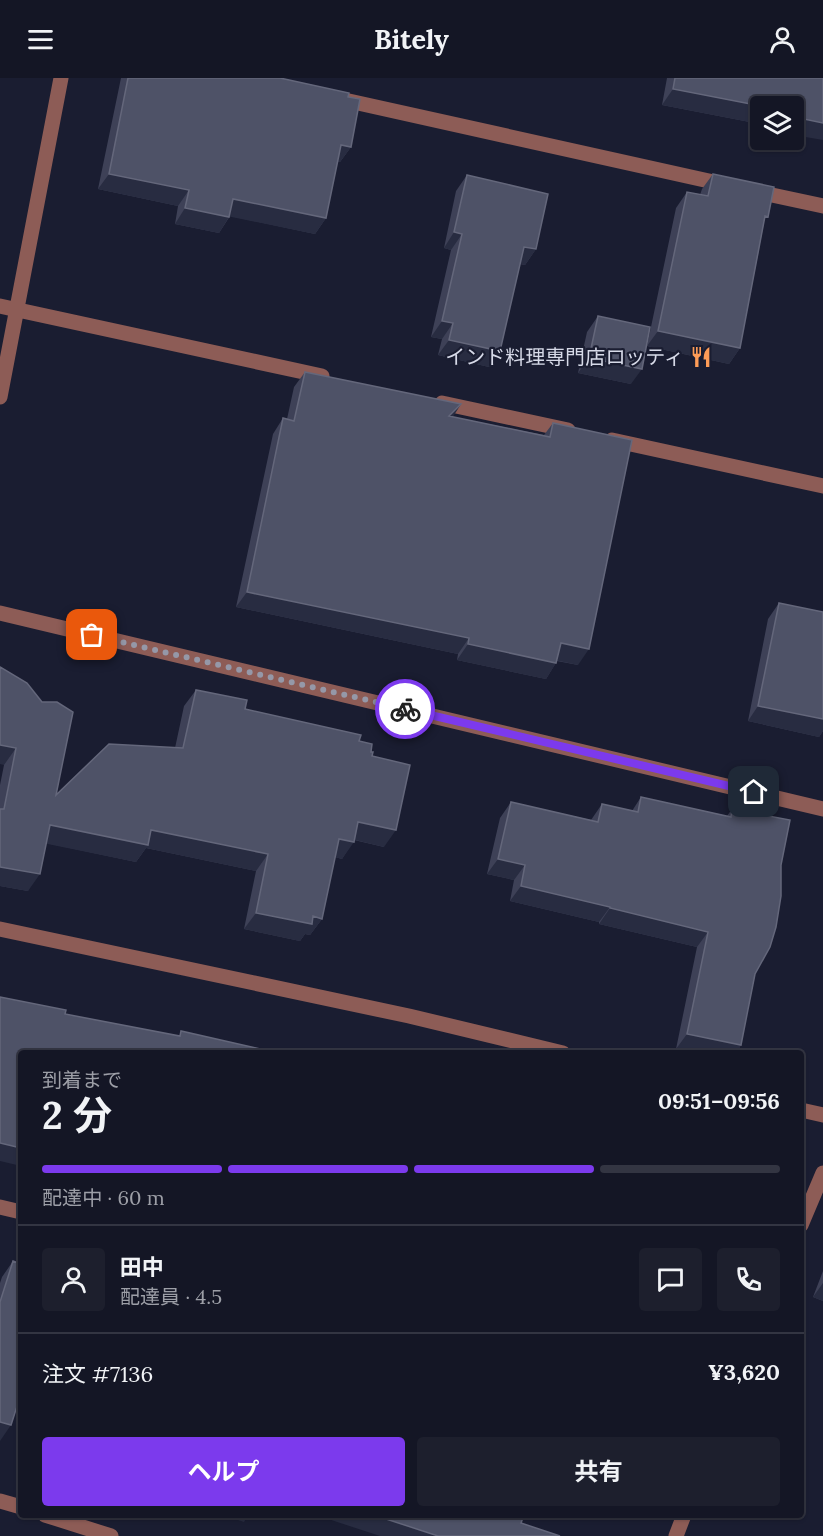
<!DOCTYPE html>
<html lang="ja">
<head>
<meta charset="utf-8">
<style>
  :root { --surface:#141625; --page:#1d1f2d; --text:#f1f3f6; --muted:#9d9fa7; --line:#333542; --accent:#7c3aed }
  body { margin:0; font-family:Lora,"Noto Sans JP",serif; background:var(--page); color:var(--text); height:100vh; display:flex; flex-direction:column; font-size:22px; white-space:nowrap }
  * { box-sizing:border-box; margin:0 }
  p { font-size:20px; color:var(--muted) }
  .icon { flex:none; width:33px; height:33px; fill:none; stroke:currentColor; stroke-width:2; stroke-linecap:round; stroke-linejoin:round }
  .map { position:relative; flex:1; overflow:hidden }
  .details { position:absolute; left:18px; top:972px; width:786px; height:468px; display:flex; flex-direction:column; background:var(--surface); border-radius:6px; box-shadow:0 2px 4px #0004,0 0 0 2px var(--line) }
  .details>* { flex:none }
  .controls { position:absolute; left:750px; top:18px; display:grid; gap:12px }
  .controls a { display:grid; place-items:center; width:54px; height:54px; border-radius:6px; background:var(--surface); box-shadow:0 2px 4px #0004,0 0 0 2px var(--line); font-size:30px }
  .pin { position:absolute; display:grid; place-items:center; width:51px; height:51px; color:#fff; margin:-26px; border-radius:12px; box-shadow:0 3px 9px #0006 }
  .courier { position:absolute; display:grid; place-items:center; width:60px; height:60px; margin:-30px; border:4px solid #7c3aed; border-radius:50%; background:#fff; color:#222; box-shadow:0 2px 8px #0007 }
  .summary em { font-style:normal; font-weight:700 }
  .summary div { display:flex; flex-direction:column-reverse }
  .summary { display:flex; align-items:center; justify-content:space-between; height:102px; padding:0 24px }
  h1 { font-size:39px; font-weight:700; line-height:45px }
  .bar { display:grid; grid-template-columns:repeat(4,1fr); gap:9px 6px; align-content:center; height:72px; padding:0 24px }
  .bar i { height:8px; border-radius:4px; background:var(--line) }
  .bar .on { background:var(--accent) }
  .bar p { grid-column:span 4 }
  .line { display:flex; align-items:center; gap:15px; padding:0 24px; border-top:2px solid var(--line) }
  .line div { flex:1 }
  .round { display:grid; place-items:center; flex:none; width:63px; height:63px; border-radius:6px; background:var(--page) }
  .primary-button { display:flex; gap:12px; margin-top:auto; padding:12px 24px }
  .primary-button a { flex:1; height:69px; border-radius:6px; background:var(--accent); color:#fff; font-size:24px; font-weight:700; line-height:69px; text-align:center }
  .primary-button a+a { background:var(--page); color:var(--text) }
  header { display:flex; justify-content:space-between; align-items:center; height:78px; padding:0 24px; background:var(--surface); font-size:27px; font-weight:700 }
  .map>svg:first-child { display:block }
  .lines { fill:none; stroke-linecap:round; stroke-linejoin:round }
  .minor { stroke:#8d5c56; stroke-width:15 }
  .wall { fill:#3e4157 }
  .shaded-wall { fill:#282c41 }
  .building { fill:#4e5267; stroke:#64677b; stroke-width:1.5 }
  .done { stroke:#9598a8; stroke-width:6; stroke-dasharray:0 10.8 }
  .route { stroke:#7c3aed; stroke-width:8 }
  .labels { text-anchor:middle; stroke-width:4.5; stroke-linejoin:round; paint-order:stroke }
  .poi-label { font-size:20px; fill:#d7dae8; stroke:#1a1d31; text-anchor:end }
</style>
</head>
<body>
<header><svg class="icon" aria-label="menu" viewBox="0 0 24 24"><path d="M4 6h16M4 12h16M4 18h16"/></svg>Bitely<svg class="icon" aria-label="person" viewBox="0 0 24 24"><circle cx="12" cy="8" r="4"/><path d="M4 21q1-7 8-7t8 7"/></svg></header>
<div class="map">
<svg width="823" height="1458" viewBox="0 0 823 1458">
  <rect width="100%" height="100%" fill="#1a1d31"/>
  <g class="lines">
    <!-- minor -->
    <path class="minor" d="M340,21L727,107
      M753,113L823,128
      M0,228L322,298
      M0,319L61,0
      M442,325L568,352
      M612,362L823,408
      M0,535L823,731
      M0,851L409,938L563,975
      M801,1032L823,1037
      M0,1129L21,1134
      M801,1147L823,1095
      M0,1423L21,1429
      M45,1437L111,1458
      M676,1458L684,1437"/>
  </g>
  <!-- wall -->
  <path class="wall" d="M121,0H280L348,19L351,69L340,84H337L326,140L315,156L230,138L219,155L175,146L178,128L98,111Z
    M667,0H823L794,28H760V46L662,27Z
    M713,96L764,145L740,270L729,286L647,268L676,130L687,114L700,117L702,111Z
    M467,97L536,171L525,187L520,186L500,273L489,289L438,277L442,261L431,259L451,172L444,170L456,113Z
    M598,238L631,306L578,295L587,254Z
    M305,294L453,339L544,357L553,345L578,587L557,583L546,601L457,582L458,576L236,529L273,356L283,340L287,341L294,309Z
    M779,525L823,534V653L819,659L748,643L768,541Z
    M0,589L56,717L175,670L184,628L196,612L245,631L359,663L371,674L372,678L384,769L354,762L342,781L335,779L322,841L310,857L305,856L300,863L244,851L256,793L146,770L136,784L46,765L28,813L0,808V707L4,687Z
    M641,719L727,738L732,731L755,896L741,967L736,975H694L676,971L697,869L599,846V844L510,823L514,802L487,796L500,740L511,724L591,742L602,726L632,733Z
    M13,1183L0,1363V1205L2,1199Z
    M823,1193V1223L813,1219Z"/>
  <!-- shaded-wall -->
  <path class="shaded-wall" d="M673,11L760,28V46L662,27Z
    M794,39L823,45V62L794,57Z
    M341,67L351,69L340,84L330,83Z
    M109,96L189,112L178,128L98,111Z
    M233,121L326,140L315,156L222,137Z
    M185,130L229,139L219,155L175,146Z
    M454,154L462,156L451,172L444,170Z
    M524,169L536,171L525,187L513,184Z
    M442,243L453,245L442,261L431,259Z
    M658,253L740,270L729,286L647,268Z
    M449,262L500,273L489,289L438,277Z
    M589,280L642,291L631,306L578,295Z
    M461,326L451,342L449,338Z
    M247,514L469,560L458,576L236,529Z
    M561,565L589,571L578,587L550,581Z
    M468,566L556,585L546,601L457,582Z
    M758,628L823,641V653L819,659L748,643Z
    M0,667L16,670L4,687L0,686Z
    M358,744L396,752L384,769L347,760Z
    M50,747L151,752L268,776L256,793L146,770L136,784L38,764Z
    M339,761L354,764L342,781L328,777Z
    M498,781L525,787L514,802L487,796Z
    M0,789L40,796L28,813L0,808Z
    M521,808L610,829L599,844L510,823Z
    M610,830L708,854L697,869L599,846Z
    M256,835L313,838L322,841L310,857L305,856L300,863L244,851Z
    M687,956L741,967L736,975H694L676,971Z
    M0,1065L21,1070V1088L0,1083Z
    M823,1205V1223L813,1219Z
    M0,1344L11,1347L0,1363Z
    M223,1437H248L244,1444Z
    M316,1437H374L438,1458H380Z"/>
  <!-- building -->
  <path class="building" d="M128,0H280L349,15L348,19L360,21L351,69L341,67L326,140L233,121L229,139L185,130L189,112L109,96Z
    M675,0H823V45L794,39V28H761L673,11Z
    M713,96L774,109L768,139L765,138L740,270L658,253L687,114L708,118Z
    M467,97L548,116L536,171L524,169L500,273L449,262L453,245L442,243L462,156L454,154Z
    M598,238L650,249L642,291L589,280Z
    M305,294L461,326L449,338L550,359L553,345L632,362L589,571L561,565L556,585L468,566L469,560L247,514L283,340L294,343Z
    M779,525L823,534V641L758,628Z
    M0,589L27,605L42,624H57L73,634L56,717L109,666L183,670L196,612L247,622L245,631L361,657L359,663L372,666L371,674H373L372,678L410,687L396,752L358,744L354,764L339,761L322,841L313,838L312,846L256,835L268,776L151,752L148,767L50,747L40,796L0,789V731H4L16,670L0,667Z
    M641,719L731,739L732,731L790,742L781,787V818L776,849L770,869L755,896L741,967L687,956L708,854L610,830V829L521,808L525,787L498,781L511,724L598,744L602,726L638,734Z
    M0,919L66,932L65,936L180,958L181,953L269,973V975H21V1070L0,1065Z
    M13,1183L21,1186V1316L11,1347L0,1344V1224Z
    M374,1437H524L521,1445L560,1458H438Z"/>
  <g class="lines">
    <!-- done -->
    <path class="done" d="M92,557L405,631"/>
    <!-- route -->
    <path class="route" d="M405,631L754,714"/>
  </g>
  <!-- icons -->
  <defs>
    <symbol id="restaurant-bare" viewBox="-9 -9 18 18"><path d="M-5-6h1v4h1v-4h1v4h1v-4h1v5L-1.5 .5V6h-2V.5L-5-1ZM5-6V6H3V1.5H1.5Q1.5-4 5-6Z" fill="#fe9c57" stroke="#1a1d31" stroke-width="2.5" paint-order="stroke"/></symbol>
  </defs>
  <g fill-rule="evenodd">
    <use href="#restaurant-bare" x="686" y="264" width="30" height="30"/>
  </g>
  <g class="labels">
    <!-- poi labels -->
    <g class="poi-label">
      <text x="684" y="286">インド料理専門店ロッティ</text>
    </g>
  </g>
</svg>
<div class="controls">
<a><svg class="icon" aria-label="layers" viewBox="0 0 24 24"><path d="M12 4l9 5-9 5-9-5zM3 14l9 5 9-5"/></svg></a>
</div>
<div class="pin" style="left:92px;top:557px;background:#ea580c"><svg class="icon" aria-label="bag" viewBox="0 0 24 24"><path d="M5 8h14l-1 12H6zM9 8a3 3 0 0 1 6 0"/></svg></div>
<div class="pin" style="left:754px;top:714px;background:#1f2937"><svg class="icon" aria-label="home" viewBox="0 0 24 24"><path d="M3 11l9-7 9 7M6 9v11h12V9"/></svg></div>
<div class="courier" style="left:405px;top:631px"><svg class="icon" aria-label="bike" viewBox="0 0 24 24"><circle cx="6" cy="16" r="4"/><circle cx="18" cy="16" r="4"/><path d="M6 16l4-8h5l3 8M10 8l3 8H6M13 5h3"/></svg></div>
<section class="details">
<div class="summary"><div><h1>2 分</h1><p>到着まで</p></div><em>09:51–09:56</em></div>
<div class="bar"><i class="on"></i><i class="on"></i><i class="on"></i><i></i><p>配達中 · 60 m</p></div>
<div class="line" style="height:108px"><a class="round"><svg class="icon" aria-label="person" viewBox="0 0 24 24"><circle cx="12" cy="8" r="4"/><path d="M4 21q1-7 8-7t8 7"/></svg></a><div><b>田中</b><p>配達員 · 4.5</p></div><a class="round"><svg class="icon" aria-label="chat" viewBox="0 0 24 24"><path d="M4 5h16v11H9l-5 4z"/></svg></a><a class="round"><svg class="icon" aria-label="phone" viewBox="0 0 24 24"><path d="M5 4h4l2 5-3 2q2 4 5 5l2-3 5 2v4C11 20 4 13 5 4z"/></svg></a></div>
<div class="line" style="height:78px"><div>注文 #7136</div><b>¥3,620</b></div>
<div class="primary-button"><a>ヘルプ</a><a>共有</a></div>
</section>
</div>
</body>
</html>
